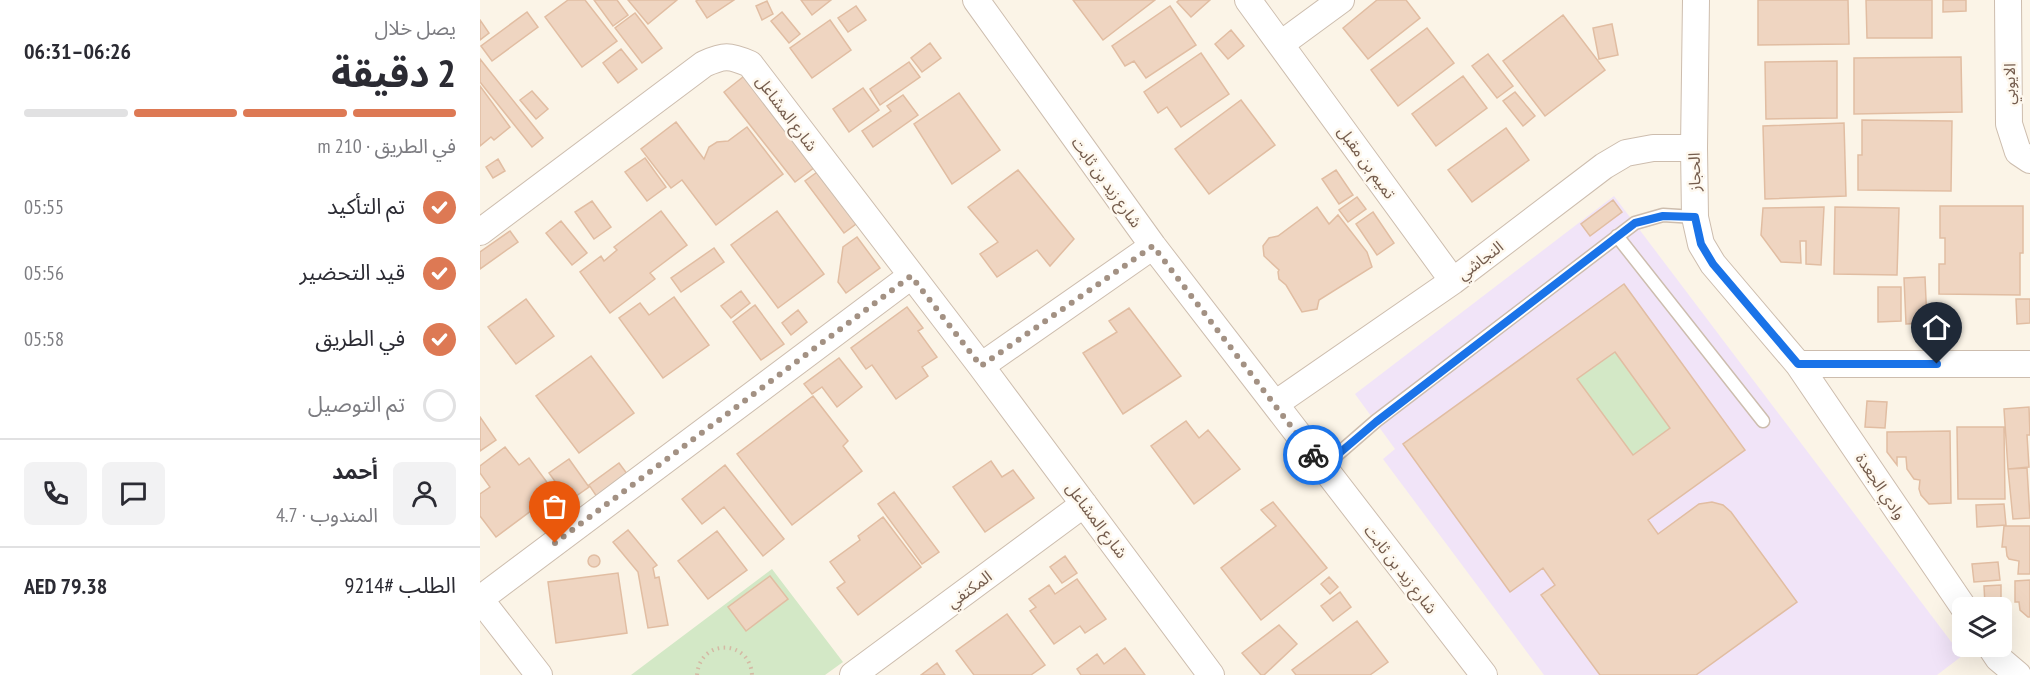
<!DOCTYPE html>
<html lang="ar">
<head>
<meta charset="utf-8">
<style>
  :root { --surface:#fff; --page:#f2f2f3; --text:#2b2b33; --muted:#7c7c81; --line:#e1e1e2; --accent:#dd7954 }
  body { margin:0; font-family:"PT Sans Narrow","Noto Sans Arabic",sans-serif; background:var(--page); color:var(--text); direction:rtl; height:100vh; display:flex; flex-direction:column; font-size:22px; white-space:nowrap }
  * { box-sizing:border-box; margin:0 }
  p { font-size:20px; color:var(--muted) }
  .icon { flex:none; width:33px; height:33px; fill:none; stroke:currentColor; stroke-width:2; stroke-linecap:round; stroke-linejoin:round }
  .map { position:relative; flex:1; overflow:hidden; direction:ltr }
  .side { display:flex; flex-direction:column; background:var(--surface); width:480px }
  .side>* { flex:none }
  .fabs { position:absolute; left:1472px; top:597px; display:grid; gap:12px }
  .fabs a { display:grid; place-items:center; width:60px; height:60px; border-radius:9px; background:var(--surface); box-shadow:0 6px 24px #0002; font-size:30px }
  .pin { position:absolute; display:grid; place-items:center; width:51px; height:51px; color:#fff; margin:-62px -26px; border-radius:50% 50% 50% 0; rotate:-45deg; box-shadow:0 0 6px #0007 }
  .pin .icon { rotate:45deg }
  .courier { position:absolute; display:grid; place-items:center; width:60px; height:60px; margin:-30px; border:4px solid #1a73e8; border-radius:50%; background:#fff; color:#222; box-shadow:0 2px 8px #0007 }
  .headline em { font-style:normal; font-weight:700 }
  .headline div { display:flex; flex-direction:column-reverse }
  .headline { display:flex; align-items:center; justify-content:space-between; height:102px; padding:0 24px }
  h1 { font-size:39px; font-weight:700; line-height:45px }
  .bar { display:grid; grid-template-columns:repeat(4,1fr); gap:9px 6px; align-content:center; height:72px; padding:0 24px }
  .bar i { height:8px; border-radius:4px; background:var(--line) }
  .bar .active { background:var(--accent) }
  .bar p { grid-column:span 4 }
  .line { display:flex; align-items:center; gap:15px; padding:0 24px; border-top:2px solid var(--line) }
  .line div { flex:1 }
  .round { display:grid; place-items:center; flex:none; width:63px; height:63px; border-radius:9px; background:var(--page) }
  ol { padding:0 24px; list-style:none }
  li { display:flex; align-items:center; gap:18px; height:66px }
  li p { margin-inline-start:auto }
  li .icon { padding:6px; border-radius:50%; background:var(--accent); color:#fff; stroke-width:4 }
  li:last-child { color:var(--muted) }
  li i { width:33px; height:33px; border:3px solid var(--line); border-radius:50% }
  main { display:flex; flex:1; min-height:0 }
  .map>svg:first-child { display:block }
  .education { fill:#f1e4f8 }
  .green { fill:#d3e8c6 }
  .building { fill:#efd5c1; stroke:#e1bda2; stroke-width:1.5; fill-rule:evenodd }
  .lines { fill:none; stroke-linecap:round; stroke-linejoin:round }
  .service-casing { stroke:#cdbdae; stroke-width:15 }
  .minor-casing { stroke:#cdbdae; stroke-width:28 }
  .path { stroke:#d4b9a4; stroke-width:4; stroke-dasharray:1.5 4.5; stroke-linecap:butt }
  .service { stroke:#fff; stroke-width:12 }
  .minor { stroke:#fff; stroke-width:26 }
  .done { stroke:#a39183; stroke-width:6; stroke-dasharray:0 10.8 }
  .route { stroke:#1a73e8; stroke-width:8 }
  .labels { text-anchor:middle; stroke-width:5; stroke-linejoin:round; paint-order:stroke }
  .street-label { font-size:16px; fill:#745c4d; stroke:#fef8ee }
</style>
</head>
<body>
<main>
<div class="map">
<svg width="1550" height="675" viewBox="0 0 1550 675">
  <rect width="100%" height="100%" fill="#fbf4e7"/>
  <!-- education -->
  <path class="education" d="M1134,196L1482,656L1457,675H1064L903,459L915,449L875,394Z"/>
  <!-- green -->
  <path class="green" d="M1135,352L1190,428L1153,455L1097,379Z
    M292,569L363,662L345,675H151Z"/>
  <!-- building -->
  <path class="building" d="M88,0H105L137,41L102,67L65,17Z
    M114,0H137L148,15L133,26Z
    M148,0H197L168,24Z
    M218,0H254L227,18L216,1Z
    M321,0H351L332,15Z
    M593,0H675L623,40Z
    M699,0H730L711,17L697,2Z
    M897,0H926L940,18L888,59L863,28Z
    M1278,0H1368L1369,44L1278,45Z
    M1386,0H1452V38H1387Z
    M1463,0H1486V11L1463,12Z
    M287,1L293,14L282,20L276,6Z
    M376,6L386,20L368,32L358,18Z
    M690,6L716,45L666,78L654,61L645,66L632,46Z
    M47,12L58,27L12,61L1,46Z
    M302,12L320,34L309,43L291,21Z
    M155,13L182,48L162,63L135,28Z
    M1083,15L1125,70L1065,116L1023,61Z
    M0,20L9,33L0,40Z
    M350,20L371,50L332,78L310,48Z
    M1132,24L1138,55L1119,59L1113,28Z
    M947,28L974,63L918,106L891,70Z
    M751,30L764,46L748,59L735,44Z
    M450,43L461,58L442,72L431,58Z
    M141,49L157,69L138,83L123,63Z
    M721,53L749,94L701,127L687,107L678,113L664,92Z
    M1008,54L1033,86L1017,98L992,66Z
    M1481,57L1482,112L1374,114V58Z
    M0,59L63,138L52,147L0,82Z
    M1357,61V118L1286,119L1285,62Z
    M429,62L440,77L400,105L390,89Z
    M268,73L339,164L315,182L244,92Z
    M983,76L1007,108L956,146L932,114Z
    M0,86L30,127L14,140L11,137L0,146Z
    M383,88L399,110L369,132L353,109Z
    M52,91L68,109L56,119L40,100Z
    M1035,92L1055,116L1043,126L1023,101Z
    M479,93L520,150L472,184L434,124Z
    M423,95L438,115L393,147L382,131L411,111L407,106Z
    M761,100L795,145L729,194L695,149Z
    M1382,120L1472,121L1471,191L1378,190V155H1382Z
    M196,122L224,159L229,147L237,142L248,141L267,127L303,174L236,225L202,180L191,188L161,149Z
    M1364,123L1366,196L1285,199L1283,126Z
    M1026,128L1049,160L992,202L968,170Z
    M165,158L186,187L167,201L145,172Z
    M18,159L25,171L13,178L6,167Z
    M340,170L380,221L364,233L325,181Z
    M538,170L594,239L570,266L557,250L517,277L500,254L518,242L488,207Z
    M856,170L873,195L859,204L842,179Z
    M877,197L886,209L868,222L859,210Z
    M1133,200L1142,212L1110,236L1101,224Z
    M112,201L131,227L114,239L95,212Z
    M1460,206H1543V253H1540V295L1459,294V264H1465V238H1460Z
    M837,207L849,224L858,215L887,252L892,267L839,300L837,309L822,312L806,285L799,279L798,272L799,270L784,256L783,246L789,238L798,236Z
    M1344,207L1341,265L1326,264V241H1320L1321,263L1301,262L1281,235L1283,208Z
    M1355,207L1419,208L1417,275L1354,274Z
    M181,211L207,245L170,273L175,279L130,313L100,272L121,256L124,261L137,250L134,247Z
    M297,211L344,274L298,308L251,245Z
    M893,212L914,243L897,255L876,224Z
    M81,221L107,253L92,265L66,233Z
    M30,231L38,242L0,269V252Z
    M377,237L400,268L366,293L358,282L363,247Z
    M234,248L244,262L201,292L191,278Z
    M1445,277L1447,323L1426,324L1424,278Z
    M1144,284L1265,450L1168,520L1178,534L1219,504L1232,502L1243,505L1251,512L1317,602L1216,675H1120L1061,595L1075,585L1063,568L1030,592L923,444ZM1135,352L1190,428L1153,455L1097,379Z
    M1398,287H1421V321L1398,322Z
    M261,291L270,303L251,318L241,306Z
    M194,297L229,345L183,378L139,318L160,303L169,315Z
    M46,299L74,336L36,364L8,327Z
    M1536,299H1550V323L1537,324Z
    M275,305L304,344L281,360L253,322Z
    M427,307L443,328L438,331L457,357L442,367L448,376L416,399L392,365L386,369L371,348Z
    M649,308L701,376L643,414L603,353L637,332L629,321Z
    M318,310L327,322L311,335L302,323Z
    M111,356L154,413L99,453L56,396Z
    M359,358L382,387L357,407L342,387L332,394L324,384Z
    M333,396L368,441L363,446L382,471L312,525L257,454Z
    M1387,401L1407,402L1405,428L1385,427Z
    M1549,407L1550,435H1547L1549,467L1528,469L1524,409Z
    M0,417L16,440L0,451Z
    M706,421L719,438L728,430L760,469L714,504L671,446Z
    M1477,427H1524L1525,499H1478Z
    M1470,431L1471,503L1449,504L1441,495L1439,489L1440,480L1434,479L1427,469L1426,457H1417V465L1407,452V432Z
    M25,447L39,465L49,458L75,493L16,537L0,516V494L10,487L0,473V466Z
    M89,459L109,487L89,501L69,473Z
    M511,461L522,477L533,470L554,498L505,532L473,487Z
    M139,463L148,475L117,497L109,485Z
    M245,465L304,539L283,556L244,507L222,524L202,499Z
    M1547,468L1550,518L1533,519L1528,469Z
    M414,492L459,552L442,564L398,504Z
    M793,502L847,568L781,620L741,568L796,526L781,510Z
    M1524,504L1526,525L1497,527L1496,505Z
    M403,517L441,567L378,615L357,588L365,582L350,562L380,540L378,536Z
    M1524,526H1550V574H1538L1539,561L1529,559L1527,556L1526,547H1522Z
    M148,530L177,565L173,568L175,578L179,577L188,625L168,628L158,572L133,542Z
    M237,531L267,570L228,599L198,561Z
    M108 561a6 6 0 1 1 12 0a6 6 0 1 1-12 0Z
    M585,556L597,573L582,583L570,567Z
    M1518,562L1520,580L1494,582L1492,564Z
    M138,573L147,633L76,643L68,582Z
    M290,576L308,599L266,631L248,607Z
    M849,577L858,587L850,594L841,584Z
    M597,579L626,619L605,633L600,626L574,644L550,611L556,607L549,599L569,585L575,594Z
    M1550,580V617H1548L1540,610L1539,602H1535V581Z
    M1521,585V604L1505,605L1504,586Z
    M860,592L871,607L853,621L841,606Z
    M527,614L565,665L551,675H494L476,651Z
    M877,621L908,662L890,675H816L812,670Z
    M799,625L817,644L784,675H781L762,653Z
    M645,648L665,675H601L597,669L617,654L624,664Z
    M457,663L465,675H441Z"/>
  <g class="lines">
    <defs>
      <path id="service" d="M1137,236L1283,421
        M843,467L896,421L1155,223L1183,215L1215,217"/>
      <path id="minor" d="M496,0L673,246L1004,675
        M768,0L973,281
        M1216,0L1214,148L1215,217L1221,244L1233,264L1318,364L1484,608
        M1528,0L1529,124L1538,152L1550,160
        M801,44L861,0
        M0,232L224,64C244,55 249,55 270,64L501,366L731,675
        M1318,364H1550
        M501,366L673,246
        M795,404L973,281L1124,166L1146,153L1173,148H1214
        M0,599L431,276
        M0,599L59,675
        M1510,646L1518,658L1538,675
        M373,675L604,504"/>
    </defs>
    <!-- service casing -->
    <use href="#service" class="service-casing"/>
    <!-- minor casing -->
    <use href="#minor" class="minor-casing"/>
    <!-- path -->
    <path class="path" d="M217,675C220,638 270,639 272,675"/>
    <!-- service -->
    <use href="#service" class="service"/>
    <!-- minor -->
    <use href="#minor" class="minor"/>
  </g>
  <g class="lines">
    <!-- done -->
    <path class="done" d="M75,543L431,276L501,366L673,246L833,455"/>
    <!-- route -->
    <path class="route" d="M833,455L843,467L896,422L1155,223L1183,216L1215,217L1221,244L1233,264L1318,364H1457"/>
  </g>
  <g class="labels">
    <!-- street labels -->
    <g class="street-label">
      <text transform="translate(1529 84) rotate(-90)" y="6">الايوبي</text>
      <text transform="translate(307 113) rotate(53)" y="6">شارع المشاعل</text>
      <text transform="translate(887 162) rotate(54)" y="6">تميم بن مقبل</text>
      <text transform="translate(1214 172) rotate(-91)" y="6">الحجاز</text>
      <text transform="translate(627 182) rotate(54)" y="6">شارع زيد بن ثابت</text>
      <text transform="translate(1000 260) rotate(-37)" y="6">النجاشي</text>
      <text transform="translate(1401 486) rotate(56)" y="6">وادي الجعدة</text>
      <text transform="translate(617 520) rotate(53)" y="6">شارع المشاعل</text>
      <text transform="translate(921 569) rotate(52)" y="6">شارع زيد بن ثابت</text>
      <text transform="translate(489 589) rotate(-36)" y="6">المكتفي</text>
    </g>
  </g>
</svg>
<div class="fabs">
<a><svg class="icon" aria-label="layers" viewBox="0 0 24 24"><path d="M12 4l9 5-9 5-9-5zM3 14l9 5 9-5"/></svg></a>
</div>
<div class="pin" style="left:75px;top:543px;background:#ea580c"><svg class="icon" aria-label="bag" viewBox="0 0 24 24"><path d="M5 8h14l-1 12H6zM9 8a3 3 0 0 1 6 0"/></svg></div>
<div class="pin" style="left:1457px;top:364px;background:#1f2937"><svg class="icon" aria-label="home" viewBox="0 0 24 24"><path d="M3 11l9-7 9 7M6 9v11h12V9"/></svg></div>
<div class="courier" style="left:833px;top:455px"><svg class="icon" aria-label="bike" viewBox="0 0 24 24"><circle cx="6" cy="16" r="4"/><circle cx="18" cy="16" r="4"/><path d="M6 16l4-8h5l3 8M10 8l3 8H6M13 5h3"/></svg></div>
</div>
<section class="side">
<div class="headline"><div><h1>2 دقيقة</h1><p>يصل خلال</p></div><em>06:26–06:31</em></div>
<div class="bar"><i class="active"></i><i class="active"></i><i class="active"></i><i></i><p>في الطريق · 210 m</p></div>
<ol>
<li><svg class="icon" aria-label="check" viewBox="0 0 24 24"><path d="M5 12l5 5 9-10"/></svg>تم التأكيد<p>05:55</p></li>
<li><svg class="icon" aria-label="check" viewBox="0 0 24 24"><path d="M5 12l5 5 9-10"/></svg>قيد التحضير<p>05:56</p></li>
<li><svg class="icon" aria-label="check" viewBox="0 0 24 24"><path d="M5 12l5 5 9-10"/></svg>في الطريق<p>05:58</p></li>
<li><i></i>تم التوصيل</li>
</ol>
<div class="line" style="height:108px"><a class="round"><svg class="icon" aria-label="person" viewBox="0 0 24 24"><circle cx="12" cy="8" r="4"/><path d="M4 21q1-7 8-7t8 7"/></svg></a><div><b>أحمد</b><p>المندوب · 4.7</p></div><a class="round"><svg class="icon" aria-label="chat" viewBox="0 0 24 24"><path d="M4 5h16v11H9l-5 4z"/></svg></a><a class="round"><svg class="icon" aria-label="phone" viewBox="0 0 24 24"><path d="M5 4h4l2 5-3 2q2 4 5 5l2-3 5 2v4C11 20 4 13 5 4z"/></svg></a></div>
<div class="line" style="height:78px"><div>الطلب #9214</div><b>AED 79.38</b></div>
</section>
</main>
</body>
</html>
